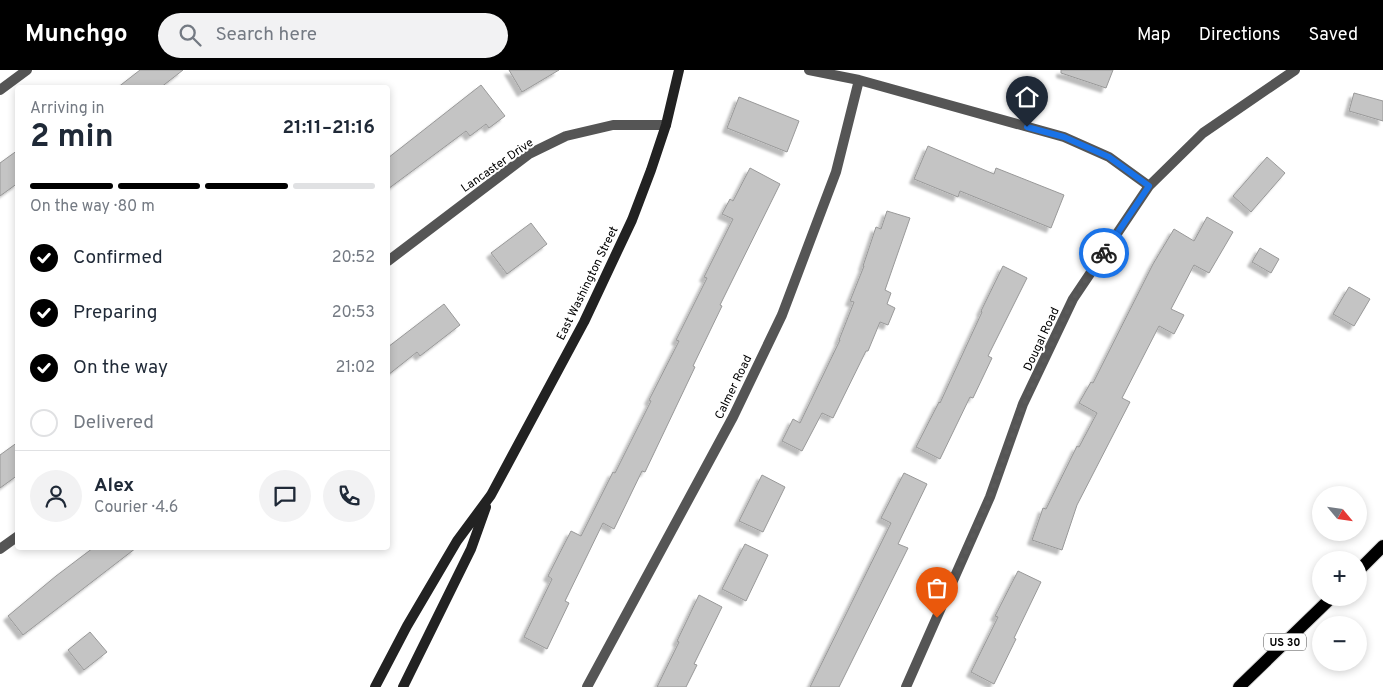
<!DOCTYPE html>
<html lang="en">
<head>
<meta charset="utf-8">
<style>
  :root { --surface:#fff; --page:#f2f2f3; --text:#1f2937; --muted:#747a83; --line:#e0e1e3; --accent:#000 }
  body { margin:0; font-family:Overpass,sans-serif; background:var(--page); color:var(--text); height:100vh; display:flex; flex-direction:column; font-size:19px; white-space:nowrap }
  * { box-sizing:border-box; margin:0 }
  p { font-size:16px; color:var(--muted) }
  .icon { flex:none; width:28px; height:28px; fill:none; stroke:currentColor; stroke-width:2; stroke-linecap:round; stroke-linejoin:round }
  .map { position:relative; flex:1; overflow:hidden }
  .details { position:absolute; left:15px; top:15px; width:375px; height:465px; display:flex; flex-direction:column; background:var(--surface); border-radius:5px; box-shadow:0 2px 8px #0003 }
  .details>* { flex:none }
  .needle { width:32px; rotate:119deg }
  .fabs { position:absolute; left:1312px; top:416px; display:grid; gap:10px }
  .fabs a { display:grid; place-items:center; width:55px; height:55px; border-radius:50%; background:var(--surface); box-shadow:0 2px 8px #0003; font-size:25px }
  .pin { position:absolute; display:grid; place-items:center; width:42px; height:42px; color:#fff; margin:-51px -21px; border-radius:50% 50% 50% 0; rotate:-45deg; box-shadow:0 0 5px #0007 }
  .pin .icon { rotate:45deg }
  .courier { position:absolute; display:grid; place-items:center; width:50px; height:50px; margin:-25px; border:4px solid #1a73e8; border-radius:50%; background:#fff; color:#222; box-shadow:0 1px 6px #0007 }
  .headline em { font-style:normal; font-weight:700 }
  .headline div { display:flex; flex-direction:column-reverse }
  .headline { display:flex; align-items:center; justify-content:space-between; height:85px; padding:0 15px }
  h1 { font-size:32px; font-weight:700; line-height:38px }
  .bar { display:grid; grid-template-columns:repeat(4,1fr); gap:8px 5px; align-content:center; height:60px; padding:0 15px }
  .bar i { height:6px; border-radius:4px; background:var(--line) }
  .bar .selected { background:var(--accent) }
  .bar p { grid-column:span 4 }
  .line { display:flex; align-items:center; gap:12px; padding:0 15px; border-top:1px solid var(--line) }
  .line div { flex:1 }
  .round { display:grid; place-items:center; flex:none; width:52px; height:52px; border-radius:26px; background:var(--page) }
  ol { padding:0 15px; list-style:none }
  li { display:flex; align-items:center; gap:15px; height:55px }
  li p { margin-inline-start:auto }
  li .icon { padding:5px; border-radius:50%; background:var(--accent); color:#fff; stroke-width:4 }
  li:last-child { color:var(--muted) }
  li i { width:28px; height:28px; border:2px solid var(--line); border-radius:50% }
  header { display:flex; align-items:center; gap:30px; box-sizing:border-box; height:70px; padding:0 25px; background:var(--accent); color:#fff }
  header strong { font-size:24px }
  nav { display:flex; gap:28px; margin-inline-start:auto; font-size:18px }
  .search { width:350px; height:45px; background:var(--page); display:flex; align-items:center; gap:12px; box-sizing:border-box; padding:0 18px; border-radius:28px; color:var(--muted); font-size:19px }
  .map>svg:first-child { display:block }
  .building { fill:#c4c4c4; stroke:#999; filter:url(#shadow) }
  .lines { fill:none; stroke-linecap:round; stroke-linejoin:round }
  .primary-casing { stroke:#dbdbdb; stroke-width:14 }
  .street { stroke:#555; stroke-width:10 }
  .secondary { stroke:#222; stroke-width:10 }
  .primary { stroke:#000; stroke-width:12 }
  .done { stroke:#595959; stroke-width:5; stroke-dasharray:0 9 }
  .route { stroke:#1a73e8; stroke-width:6 }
  .labels { text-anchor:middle; stroke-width:4; stroke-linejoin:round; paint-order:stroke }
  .shield { fill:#fff; stroke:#4c4c4c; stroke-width:1 }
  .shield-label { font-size:11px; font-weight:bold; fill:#000 }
  .street-label { font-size:12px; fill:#000; stroke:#fff }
</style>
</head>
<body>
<header>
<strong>Munchgo</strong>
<div class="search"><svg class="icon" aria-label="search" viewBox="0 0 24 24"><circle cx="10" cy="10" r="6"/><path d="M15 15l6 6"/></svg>Search here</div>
<nav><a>Map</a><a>Directions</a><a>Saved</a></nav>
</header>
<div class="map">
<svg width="1383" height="617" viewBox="0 0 1383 617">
  <defs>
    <filter id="shadow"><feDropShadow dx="-4.5" dy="4.5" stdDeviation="1" flood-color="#0004"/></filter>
  </defs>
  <rect width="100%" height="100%" fill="#fff"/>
  <!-- building -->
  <path class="building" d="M140,0H183L160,18H117Z
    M509,0H559L522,22Z
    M1061,0H1113L1106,18L1061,3Z
    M481,15L505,46L489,58L486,54L470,66L466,61L388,119V88Z
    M1354,23L1383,31V51L1349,41Z
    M739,27L799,51L787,82L727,58Z
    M928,76L994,104L996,98L1064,125L1051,158L960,121L958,127L914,109Z
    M18,80V113L0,126V93Z
    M1267,87L1285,103L1251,142L1233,126Z
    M750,98L780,114L720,235L722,236L693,296L695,297L645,402L642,401L614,459L603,453L565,531L569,533L547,579L524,567L552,509L548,506L571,461L581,466L613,402L615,403L651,331L649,330L679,271L676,270L707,208L704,207L733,149L722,144L730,129L733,131Z
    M887,141L910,148L885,220L891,223L887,234L895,238L888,255L880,252L868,281H866L833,348L822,343L802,381L782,371L793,349L800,353L840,270H839L854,232L850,231L864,196H863L876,157L881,159Z
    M1207,147L1233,162L1209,203L1194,195L1171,239L1184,245L1174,264L1159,256L1122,328L1130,332L1077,435L1062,480L1032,470L1043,438L1046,439L1077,376L1079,377L1097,343L1079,333L1091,312L1093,313L1153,194L1174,159L1194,171Z
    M531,153L547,174L507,204L491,183Z
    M1260,178L1279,189L1271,203L1252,192Z
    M1003,196L1027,208L988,286L992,288L973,328L970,327L940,389L916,377L939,332L940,333L982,242L981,241Z
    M1349,217L1370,229L1354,256L1333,244Z
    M444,234L460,255L420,286L417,282L388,305V277Z
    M18,372V405L0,418V385Z
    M904,403L927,414L898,474L908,478L839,617H810L891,453L881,448Z
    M762,405L785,417L763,462L739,451Z
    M745,474L768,485L746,531L722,519Z
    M93,478H136L23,565L8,546L56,506Z
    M1018,501L1041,512L1014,568L1016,569L994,614L971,602L998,547L995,546Z
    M699,525L722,537L694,594L697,595L686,617H657L679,572L677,571Z
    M90,562L107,582L84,600L68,580Z"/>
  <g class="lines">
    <defs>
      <path id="primary" d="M1359,500L1383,476
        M1239,617L1331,528"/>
    </defs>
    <!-- primary casing -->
    <use href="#primary" class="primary-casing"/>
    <!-- street -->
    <path class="street" d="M809,0L859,10L1064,67L1109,87L1149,116
      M0,20L27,0
      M388,191L529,84L566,66L613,55H666
      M0,479L18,466
      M587,617L733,347L782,245L836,102L859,10
      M906,617L990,427L1023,334L1073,229L1149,116L1203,63L1295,0"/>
    <!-- secondary -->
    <path class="secondary" d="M375,617L407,556L457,471L491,425L584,252L632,150L651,100L666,55L679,0
      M403,617L471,479L486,437"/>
    <!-- primary -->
    <use href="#primary" class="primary"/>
  </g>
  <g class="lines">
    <!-- done -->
    <path class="done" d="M937,548L990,427L1024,334L1073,229L1104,183"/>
    <!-- route -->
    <path class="route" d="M1027,57L1064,67L1109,87L1149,116L1104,183"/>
  </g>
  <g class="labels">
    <!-- shield labels -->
    <rect class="shield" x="1264" y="563.5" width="42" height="17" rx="4"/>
    <g class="shield-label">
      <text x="1285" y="576">US 30</text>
    </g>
    <!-- street labels -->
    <g class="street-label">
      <text transform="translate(497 95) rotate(-35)" y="4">Lancaster Drive</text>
      <text transform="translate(587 213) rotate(-64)" y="4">East Washington Street</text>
      <text transform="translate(1041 269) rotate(-65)" y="4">Dougal Road</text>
      <text transform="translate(733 317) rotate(-64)" y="4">Calmer Road</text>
    </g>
  </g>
</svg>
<div class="fabs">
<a><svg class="needle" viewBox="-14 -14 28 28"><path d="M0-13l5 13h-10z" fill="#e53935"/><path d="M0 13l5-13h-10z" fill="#747a83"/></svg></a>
<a>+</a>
<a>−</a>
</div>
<div class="pin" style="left:937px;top:548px;background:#ea580c"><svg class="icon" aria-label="bag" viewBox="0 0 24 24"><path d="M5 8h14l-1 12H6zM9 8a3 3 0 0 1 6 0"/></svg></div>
<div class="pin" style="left:1027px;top:57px;background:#1f2937"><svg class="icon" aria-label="home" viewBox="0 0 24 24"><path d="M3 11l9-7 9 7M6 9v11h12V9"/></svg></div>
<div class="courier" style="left:1104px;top:183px"><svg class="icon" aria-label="bike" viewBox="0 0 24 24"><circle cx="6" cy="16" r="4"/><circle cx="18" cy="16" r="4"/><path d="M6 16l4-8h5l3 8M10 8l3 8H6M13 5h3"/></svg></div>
<section class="details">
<div class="headline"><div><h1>2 min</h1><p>Arriving in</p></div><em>21:11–21:16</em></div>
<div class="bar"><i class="selected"></i><i class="selected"></i><i class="selected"></i><i></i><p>On the way · 80 m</p></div>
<ol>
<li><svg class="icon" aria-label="check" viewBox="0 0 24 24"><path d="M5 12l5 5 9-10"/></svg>Confirmed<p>20:52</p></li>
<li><svg class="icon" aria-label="check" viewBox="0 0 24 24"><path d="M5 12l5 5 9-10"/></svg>Preparing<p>20:53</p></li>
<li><svg class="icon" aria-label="check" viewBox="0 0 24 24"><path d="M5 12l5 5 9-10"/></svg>On the way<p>21:02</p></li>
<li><i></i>Delivered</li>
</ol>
<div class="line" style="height:90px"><a class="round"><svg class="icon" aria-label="person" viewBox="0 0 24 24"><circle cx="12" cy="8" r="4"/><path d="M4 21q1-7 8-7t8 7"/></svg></a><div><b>Alex</b><p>Courier · 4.6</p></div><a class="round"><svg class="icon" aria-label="chat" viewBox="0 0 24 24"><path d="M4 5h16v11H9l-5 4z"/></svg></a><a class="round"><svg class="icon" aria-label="phone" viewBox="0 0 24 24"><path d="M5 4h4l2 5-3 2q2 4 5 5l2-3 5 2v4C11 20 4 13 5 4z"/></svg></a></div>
</section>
</div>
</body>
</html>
